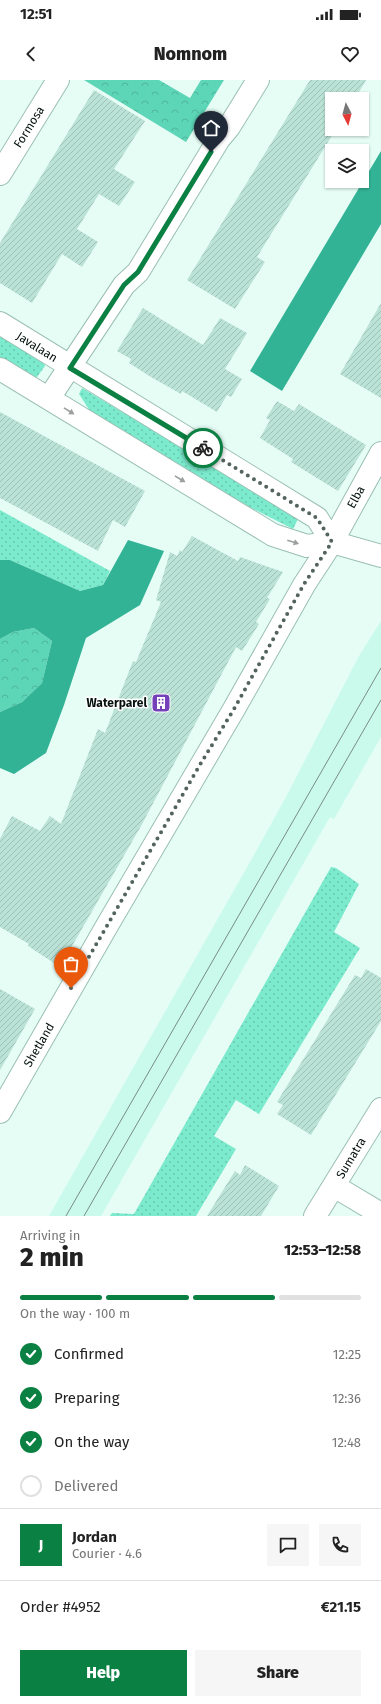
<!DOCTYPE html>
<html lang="en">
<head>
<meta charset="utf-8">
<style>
  :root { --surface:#fff; --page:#f6f6f6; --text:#222; --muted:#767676; --line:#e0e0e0; --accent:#0b8043 }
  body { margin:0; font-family:"Fira Sans",sans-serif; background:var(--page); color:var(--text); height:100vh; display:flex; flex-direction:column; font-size:15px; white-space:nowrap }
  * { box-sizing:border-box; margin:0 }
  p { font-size:13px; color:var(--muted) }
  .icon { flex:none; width:22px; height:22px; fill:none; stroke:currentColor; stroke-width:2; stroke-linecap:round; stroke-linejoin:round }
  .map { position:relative; height:1136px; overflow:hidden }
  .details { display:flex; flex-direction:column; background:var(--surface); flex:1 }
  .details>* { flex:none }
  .needle { width:26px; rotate:174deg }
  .buttons { position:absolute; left:325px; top:12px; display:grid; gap:8px }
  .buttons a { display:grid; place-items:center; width:44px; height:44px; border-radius:0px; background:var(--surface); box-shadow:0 1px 3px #0004; font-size:20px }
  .pin { position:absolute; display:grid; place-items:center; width:34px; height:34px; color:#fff; margin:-41px -17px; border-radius:50% 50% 50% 0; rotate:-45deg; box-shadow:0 0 4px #0007 }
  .pin .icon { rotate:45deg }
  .courier { position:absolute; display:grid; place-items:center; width:40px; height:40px; margin:-20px; border:3px solid #0b8043; border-radius:50%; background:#fff; color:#222; box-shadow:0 1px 5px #0007 }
  .overview em { font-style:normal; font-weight:800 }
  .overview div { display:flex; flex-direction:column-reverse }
  .overview { display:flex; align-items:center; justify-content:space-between; height:68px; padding:0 20px }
  h1 { font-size:26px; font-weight:800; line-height:30px }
  .bar { display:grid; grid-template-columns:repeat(4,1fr); gap:6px 4px; align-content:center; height:48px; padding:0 20px }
  .bar i { height:5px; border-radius:3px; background:var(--line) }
  .bar .active { background:var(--accent) }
  .bar p { grid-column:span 4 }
  .line { display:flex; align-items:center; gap:10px; padding:0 20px; border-top:1px solid var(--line) }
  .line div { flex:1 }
  .round { display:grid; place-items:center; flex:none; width:42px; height:42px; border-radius:0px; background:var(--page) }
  ol { padding:0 20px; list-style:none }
  li { display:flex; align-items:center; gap:12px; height:44px }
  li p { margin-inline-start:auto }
  li .icon { padding:4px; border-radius:50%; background:var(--accent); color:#fff; stroke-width:4 }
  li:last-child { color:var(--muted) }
  li i { width:22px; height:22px; border:2px solid var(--line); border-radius:50% }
  .action { display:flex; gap:8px; margin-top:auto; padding:8px 20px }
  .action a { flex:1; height:46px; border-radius:0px; background:var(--accent); color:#fff; font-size:16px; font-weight:800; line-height:46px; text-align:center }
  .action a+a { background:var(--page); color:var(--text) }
  .status { display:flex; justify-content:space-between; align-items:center; height:28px; padding:0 20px; background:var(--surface); direction:ltr }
  .status svg { height:11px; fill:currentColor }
  header { display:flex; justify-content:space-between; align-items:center; height:52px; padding:0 20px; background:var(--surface); font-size:18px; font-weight:800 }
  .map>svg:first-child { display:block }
  .built { fill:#c9faeb }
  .grass { fill:url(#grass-dots) }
  .forest { fill:url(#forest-crowns) }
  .water { fill:#33b396 }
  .building { fill:url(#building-hatch) }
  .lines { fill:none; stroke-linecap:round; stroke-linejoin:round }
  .street-casing { stroke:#9abfb3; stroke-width:24 }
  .street { stroke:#fff; stroke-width:22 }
  .tram { stroke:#7a8c87; stroke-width:1 }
  .oneway { fill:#9ba09e }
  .done { stroke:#53645f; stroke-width:4; stroke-dasharray:0 7.2 }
  .route { stroke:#0b8043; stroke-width:5 }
  .labels { text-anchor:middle; stroke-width:3; stroke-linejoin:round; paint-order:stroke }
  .street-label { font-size:12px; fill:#04110d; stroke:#fff }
  .poi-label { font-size:12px; font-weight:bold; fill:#04110d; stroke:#fff; text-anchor:end }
</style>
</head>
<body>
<div class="status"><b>12:51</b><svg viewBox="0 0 49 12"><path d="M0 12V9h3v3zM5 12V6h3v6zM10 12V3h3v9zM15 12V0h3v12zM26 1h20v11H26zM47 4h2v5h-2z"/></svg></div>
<header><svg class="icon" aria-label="back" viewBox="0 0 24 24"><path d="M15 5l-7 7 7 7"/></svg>Nomnom<svg class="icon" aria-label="heart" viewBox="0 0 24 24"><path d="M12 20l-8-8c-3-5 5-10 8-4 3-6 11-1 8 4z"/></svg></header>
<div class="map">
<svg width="381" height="1136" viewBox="0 0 381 1136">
  <defs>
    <pattern id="grass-dots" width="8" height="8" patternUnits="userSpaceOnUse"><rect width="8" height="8" fill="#7beacd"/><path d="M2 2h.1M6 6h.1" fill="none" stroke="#69c8af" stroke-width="1.8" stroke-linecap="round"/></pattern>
    <pattern id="forest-crowns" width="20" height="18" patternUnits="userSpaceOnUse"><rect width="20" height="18" fill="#5dd5b7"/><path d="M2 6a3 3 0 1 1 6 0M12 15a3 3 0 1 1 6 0" fill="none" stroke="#4fb69c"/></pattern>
    <pattern id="building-hatch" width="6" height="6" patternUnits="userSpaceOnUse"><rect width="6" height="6" fill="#bbe2d6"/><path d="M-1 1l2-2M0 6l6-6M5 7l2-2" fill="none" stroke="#9fc1b6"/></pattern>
  </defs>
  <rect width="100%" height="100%" fill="#e6fdf6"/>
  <!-- built -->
  <path class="built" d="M381,541V657L334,739L330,737L101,1136H49L254,775L287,715L359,576Z"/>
  <!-- grass -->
  <path class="grass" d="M0,254L43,281L45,286L37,297H31L0,278Z
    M82,308L299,437L293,449L228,416L90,331L79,314Z
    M0,430L110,491L103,505L80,511L10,480H0Z
    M331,787L336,788L359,804L334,852L360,868L259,1034L236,1020L214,1056L236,1069L196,1136H110L112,1133L134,1134Z"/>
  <!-- forest -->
  <path class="forest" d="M84,0H159L190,18L201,0H224L186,62Z
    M34,548L52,561L42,603L22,622L0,632V559L13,552Z"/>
  <!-- water -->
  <path class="water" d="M381,71V144L282,311L250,291Z
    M128,460L164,471L140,525L86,558L64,625L46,673L14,694L0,688V632L22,622L42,603L52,561L34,548L13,552L0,559V480H10L80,511L103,505Z"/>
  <!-- building -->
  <path class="building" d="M310,0H366L355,19H332V49H336L257,177L265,182L235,229L187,200Z
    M94,10L145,41L114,89L135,102L119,126L99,114L77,149L98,162L82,187L62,174L32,223L0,203V163Z
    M381,223V318L340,294Z
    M143,228L203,265L220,238L247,253L225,289L242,299L231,317L227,315L217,332L182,311L181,314L151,297L129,283L131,279L117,271Z
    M277,321L294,331L299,324L366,365L338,411L291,382L293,379L260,358L270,340L266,338Z
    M0,332L145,411L125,447L113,440L98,471L0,418Z
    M192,456L238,481L240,477L283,492L267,518L270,519L256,542L259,544L242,571L236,567L141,746L60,887L28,866L29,864L0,847V759L12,736L40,751L50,736L61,744L98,649L105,653L133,581L136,582L161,522L156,520L170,472L177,476L180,470L182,472Z
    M366,889L381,898V941L311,1055L277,1034L283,1025L277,1022L355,895L361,898Z
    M0,909L35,929L0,990Z
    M245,1085L279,1106L261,1136H207L235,1091L240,1095Z"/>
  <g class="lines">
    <defs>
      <path id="street" d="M0,94L58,0
        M0,243L317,438L332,462
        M0,289L273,455L307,466L332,462L381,476
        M49,318L124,205L138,192L219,59L229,47L258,0
        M0,1032L108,844L234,629L304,505L332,462L381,373
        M334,1106L381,1134
        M315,1136L381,1029"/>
    </defs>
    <!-- street casing -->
    <use href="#street" class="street-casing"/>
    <!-- street -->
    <use href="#street" class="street"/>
    <!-- tram -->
    <path class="tram" d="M66,1136L381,588
      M84,1136L381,620"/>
  </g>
  <!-- one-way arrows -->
  <defs><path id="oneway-solid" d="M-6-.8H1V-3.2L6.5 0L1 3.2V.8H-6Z"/></defs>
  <g class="oneway">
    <use href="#oneway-solid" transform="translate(69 331) rotate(32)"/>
    <use href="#oneway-solid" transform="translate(180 399) rotate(31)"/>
    <use href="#oneway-solid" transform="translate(293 462) rotate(18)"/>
  </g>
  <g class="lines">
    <!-- done -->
    <path class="done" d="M71,908L201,683L234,629L304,504L332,462L317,438L203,368"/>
    <!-- route -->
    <path class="route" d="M203,368L70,288L124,205L138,192L211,72"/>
  </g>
  <!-- icons -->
  <defs>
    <symbol id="building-square" viewBox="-11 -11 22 22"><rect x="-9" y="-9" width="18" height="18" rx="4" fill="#7541b8" stroke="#fff"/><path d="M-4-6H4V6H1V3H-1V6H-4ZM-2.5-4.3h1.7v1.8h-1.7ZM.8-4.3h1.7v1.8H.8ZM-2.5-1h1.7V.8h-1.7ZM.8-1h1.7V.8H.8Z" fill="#fff"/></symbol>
  </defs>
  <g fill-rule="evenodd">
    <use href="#building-square" x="150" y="612" width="22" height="22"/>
  </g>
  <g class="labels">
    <!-- street labels -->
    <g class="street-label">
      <text transform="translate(29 47) rotate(-58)" y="4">Formosa</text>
      <text transform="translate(37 267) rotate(32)" y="4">Javalaan</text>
      <text transform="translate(356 417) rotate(-61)" y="4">Elba</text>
      <text transform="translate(39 965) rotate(-60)" y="4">Shetland</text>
      <text transform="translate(351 1078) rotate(-59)" y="4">Sumatra</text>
    </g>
    <!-- poi labels -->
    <g class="poi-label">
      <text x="147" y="627">Waterparel</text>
    </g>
  </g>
</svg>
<div class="buttons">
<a><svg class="needle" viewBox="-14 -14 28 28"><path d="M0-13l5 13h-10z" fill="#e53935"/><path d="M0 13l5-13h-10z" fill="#767676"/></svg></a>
<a><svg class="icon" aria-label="layers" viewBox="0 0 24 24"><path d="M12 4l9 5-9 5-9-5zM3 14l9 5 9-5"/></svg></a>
</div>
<div class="pin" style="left:71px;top:908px;background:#ea580c"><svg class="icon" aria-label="bag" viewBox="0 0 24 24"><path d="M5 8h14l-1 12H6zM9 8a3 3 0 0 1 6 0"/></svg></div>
<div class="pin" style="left:211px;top:72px;background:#1f2937"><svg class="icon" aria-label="home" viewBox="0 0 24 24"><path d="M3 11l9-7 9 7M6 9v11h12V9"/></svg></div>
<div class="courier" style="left:203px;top:368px"><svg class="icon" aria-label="bike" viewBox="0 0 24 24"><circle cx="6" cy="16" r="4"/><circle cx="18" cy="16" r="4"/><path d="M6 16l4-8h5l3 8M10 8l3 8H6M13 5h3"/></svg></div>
</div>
<section class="details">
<div class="overview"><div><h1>2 min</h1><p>Arriving in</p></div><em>12:53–12:58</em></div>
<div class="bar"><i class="active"></i><i class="active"></i><i class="active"></i><i></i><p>On the way · 100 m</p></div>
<ol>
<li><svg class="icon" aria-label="check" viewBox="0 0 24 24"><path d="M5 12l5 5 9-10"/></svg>Confirmed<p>12:25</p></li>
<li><svg class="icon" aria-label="check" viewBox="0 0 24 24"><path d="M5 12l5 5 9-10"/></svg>Preparing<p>12:36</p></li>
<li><svg class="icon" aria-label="check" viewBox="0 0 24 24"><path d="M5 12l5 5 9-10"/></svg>On the way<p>12:48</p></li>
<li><i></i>Delivered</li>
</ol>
<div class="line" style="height:72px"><b class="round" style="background:var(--accent);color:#fff">J</b><div><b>Jordan</b><p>Courier · 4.6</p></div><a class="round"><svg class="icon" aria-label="chat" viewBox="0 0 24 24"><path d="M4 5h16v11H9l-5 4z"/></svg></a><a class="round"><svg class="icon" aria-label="phone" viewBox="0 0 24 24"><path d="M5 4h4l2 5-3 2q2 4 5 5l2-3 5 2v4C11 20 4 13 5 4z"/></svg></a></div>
<div class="line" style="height:52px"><div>Order #4952</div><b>€21.15</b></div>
<div class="action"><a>Help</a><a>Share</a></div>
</section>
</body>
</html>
